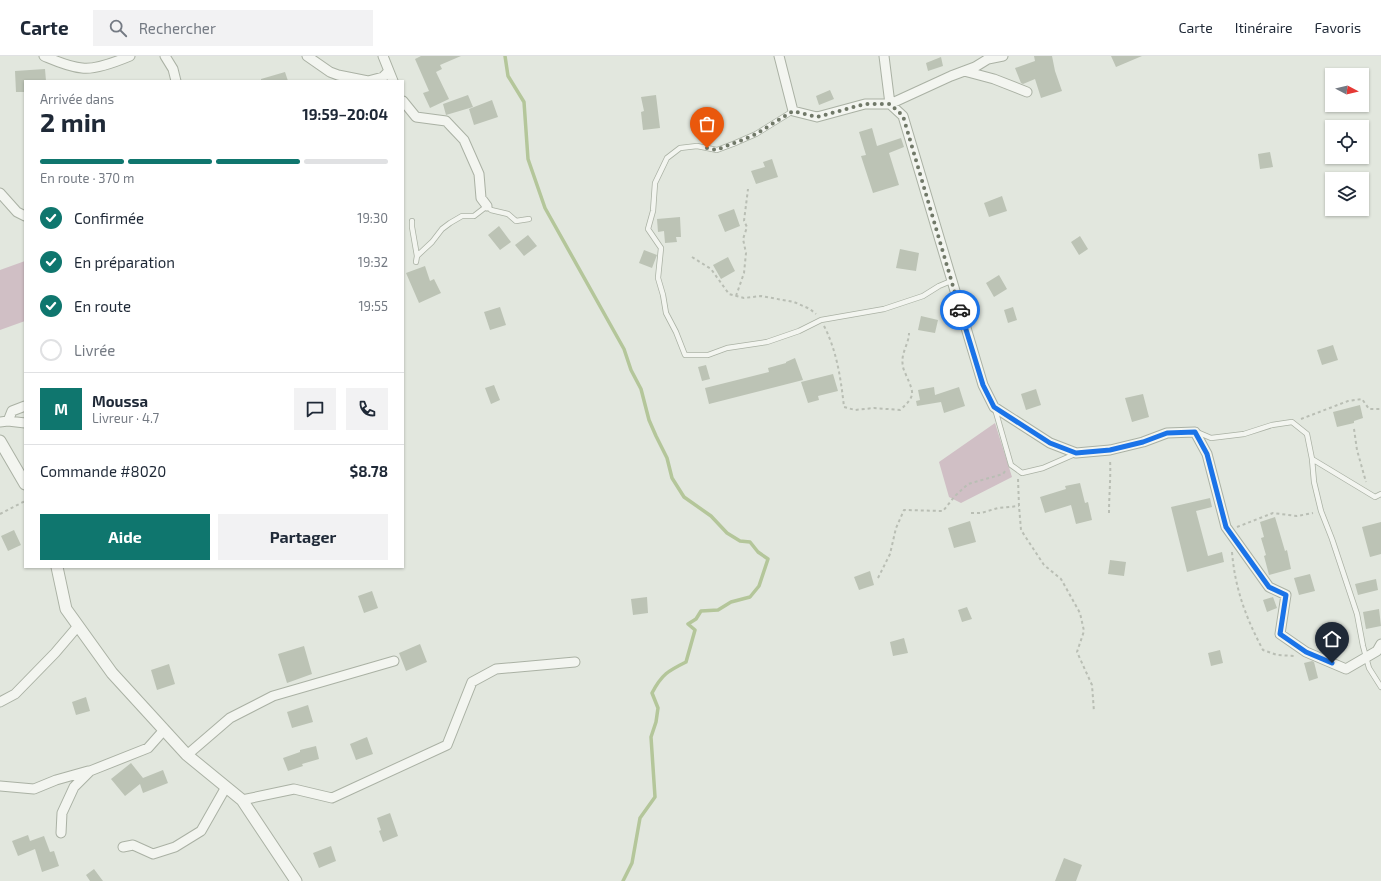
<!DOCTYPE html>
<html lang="fr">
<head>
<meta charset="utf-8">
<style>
  :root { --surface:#fff; --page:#f2f2f3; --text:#1f2937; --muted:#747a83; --line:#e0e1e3; --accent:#0f766e }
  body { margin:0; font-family:"Exo 2",sans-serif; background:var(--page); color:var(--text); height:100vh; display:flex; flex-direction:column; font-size:15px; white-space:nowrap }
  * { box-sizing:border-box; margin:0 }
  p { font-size:13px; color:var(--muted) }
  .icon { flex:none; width:22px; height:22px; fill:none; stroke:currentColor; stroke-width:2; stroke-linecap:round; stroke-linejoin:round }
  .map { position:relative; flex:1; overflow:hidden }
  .drawer { position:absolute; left:24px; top:24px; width:380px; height:488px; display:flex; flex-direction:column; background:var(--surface); border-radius:0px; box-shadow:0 1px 3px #0004 }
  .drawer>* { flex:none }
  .needle { width:26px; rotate:97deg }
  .tools { position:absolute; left:1325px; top:12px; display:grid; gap:8px }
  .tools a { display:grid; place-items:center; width:44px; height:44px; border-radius:0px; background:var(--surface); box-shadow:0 1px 3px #0004; font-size:20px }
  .pin { position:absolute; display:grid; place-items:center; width:34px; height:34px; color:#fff; margin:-41px -17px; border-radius:50% 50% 50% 0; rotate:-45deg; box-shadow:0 0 4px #0007 }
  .pin .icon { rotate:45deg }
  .courier { position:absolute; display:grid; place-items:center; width:40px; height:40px; margin:-20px; border:3px solid #1a73e8; border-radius:50%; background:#fff; color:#222; box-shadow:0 1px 5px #0007 }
  .overview em { font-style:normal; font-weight:700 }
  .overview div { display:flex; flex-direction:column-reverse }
  .overview { display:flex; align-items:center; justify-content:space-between; height:68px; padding:0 16px }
  h1 { font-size:26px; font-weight:700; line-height:30px }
  .bar { display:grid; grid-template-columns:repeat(4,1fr); gap:6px 4px; align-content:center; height:48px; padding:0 16px }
  .bar i { height:5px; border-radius:3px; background:var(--line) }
  .bar .active { background:var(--accent) }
  .bar p { grid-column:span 4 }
  .line { display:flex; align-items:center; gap:10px; padding:0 16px; border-top:1px solid var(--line) }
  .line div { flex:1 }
  .round { display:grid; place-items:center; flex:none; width:42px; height:42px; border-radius:0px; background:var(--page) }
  ol { padding:0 16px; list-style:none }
  li { display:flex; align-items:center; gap:12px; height:44px }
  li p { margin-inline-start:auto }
  li .icon { padding:4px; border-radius:50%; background:var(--accent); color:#fff; stroke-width:4 }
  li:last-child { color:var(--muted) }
  li i { width:22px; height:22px; border:2px solid var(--line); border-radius:50% }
  .cta { display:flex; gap:8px; margin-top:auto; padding:8px 16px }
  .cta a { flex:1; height:46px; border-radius:0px; background:var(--accent); color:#fff; font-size:16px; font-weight:700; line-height:46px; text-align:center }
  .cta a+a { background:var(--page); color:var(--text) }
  header { display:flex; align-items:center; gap:24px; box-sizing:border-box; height:56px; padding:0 20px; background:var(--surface); border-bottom:1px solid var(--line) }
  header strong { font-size:19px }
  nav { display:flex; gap:22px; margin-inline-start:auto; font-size:14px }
  .search { width:280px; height:36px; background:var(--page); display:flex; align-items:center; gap:10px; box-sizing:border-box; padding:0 14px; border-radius:0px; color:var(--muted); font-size:15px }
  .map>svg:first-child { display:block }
  .green { fill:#d0bfc5 }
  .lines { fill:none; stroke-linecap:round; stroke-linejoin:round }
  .stream { stroke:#b4c69a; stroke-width:3.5 }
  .building { fill:#bcc3b5 }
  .service-casing { stroke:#aab1a4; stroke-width:6 }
  .minor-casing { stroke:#aab1a4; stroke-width:11 }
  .tertiary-casing { stroke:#aab1a4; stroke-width:13 }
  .path { stroke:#b9beb4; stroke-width:2; stroke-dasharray:3 3; stroke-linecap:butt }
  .service { stroke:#f3f5f0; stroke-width:4.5 }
  .minor { stroke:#f3f5f0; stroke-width:9 }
  .tertiary { stroke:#f3f5f0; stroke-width:11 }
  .done { stroke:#707868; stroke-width:4; stroke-dasharray:0 7.2 }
  .route { stroke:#1a73e8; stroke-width:5 }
</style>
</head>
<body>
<header>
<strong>Carte</strong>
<div class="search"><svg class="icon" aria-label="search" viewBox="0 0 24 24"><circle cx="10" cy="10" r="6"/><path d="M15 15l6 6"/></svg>Rechercher</div>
<nav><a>Carte</a><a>Itinéraire</a><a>Favoris</a></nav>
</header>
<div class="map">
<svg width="1381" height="825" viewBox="0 0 1381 825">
  <rect width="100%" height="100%" fill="#e2e7de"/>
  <!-- green -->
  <path class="green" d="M25,205V265L0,274V214Z
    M995,367L1012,421L961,447L949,441L939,406Z"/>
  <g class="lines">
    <!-- stream -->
    <path class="stream" d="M505,0L508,20L524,46L528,103L545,152L624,293L631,314L641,333L649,364L656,380L667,402L672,422L684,441L711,460L727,477L740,485L750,486L758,496L768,503L759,530L750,541L731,546L718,554L701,555L696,563L688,568L695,574L686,606C668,615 662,618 652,637L658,652L656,666L651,681L655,741L640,762L632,807L623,825"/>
  </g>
  <!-- building -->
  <path class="building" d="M421,0H461L440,9L442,13L436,16L449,43L430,52L423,37L429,35L415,3Z
    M1034,0H1052L1055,15L1062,35L1041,42L1035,23L1023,28L1021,27L1015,12L1035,5Z
    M1111,0H1142L1116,11Z
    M941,1L943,10L928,15L926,7Z
    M45,13L46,25H25V36H16L15,15Z
    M285,16L288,25H261V23Z
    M830,34L834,43L819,49L816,40Z
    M468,39L473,51L446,59L443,48Z
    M656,39L660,72L643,74L641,56L644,55L641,41Z
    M492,44L498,61L474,69L469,53Z
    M872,72L877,90L901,82L904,91L889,97L899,129L873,137L861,100L866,99L859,76Z
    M1270,96L1273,111L1260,113L1258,98Z
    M772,103L778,121L756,128L751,115L765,111L763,106Z
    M1002,140L1007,155L989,161L984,147Z
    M734,153L740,170L725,176L718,159Z
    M680,161L681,181H676L677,186L665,187L664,175L658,176L657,163Z
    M499,170L511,186L500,194L488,179Z
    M528,179L537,190L524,200L515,189Z
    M1080,180L1088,193L1079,199L1071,186Z
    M900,193L919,197L916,215L896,212Z
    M644,194L657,199L652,212L639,207Z
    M728,201L735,215L721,223L713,209Z
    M425,210L430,225L434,223L441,237L419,247L406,217Z
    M999,219L1007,233L994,241L986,227Z
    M500,251L506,269L490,274L484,256Z
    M1013,251L1017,264L1008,267L1004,254Z
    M921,260L938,264L935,277L918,274Z
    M1333,289L1338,304L1322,309L1317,294Z
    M795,302L803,324L709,348L705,332L769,316L768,312L786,307V306Z
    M706,309L710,323L702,325L698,311Z
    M833,318L838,335L818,340L819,344L808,347L801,326Z
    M494,329L500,344L491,348L485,332Z
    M934,331L935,339L959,331L965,350L944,357L941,346L917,350L916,345L920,344L918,334Z
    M1036,333L1041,349L1026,354L1021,338Z
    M1143,338L1149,361L1132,366L1125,342Z
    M1360,349L1363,362L1354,365V367L1337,371L1333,356Z
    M1080,427L1085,447L1088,446L1092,464L1076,468L1071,449L1045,457L1040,441L1066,433L1065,430Z
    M1210,442L1212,451L1196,455L1208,500L1222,496L1224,506L1187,516L1171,451Z
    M1275,461L1285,495L1287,494L1291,513L1269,519L1264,500L1266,499L1261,482L1264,481L1260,466Z
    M970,465L976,486L954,492L948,472Z
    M1381,466V498L1370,501L1362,471Z
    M14,474L21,489L8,495L1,480Z
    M1110,504L1126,506L1124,520L1108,518Z
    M870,515L874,529L859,534L854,521Z
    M1310,518L1315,535L1299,539L1294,522Z
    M1376,523L1378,534L1358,539L1355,528Z
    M372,535L378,552L364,557L358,540Z
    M647,541L648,557L633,559L631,543Z
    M1273,541L1277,552L1267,556L1263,544Z
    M967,551L972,563L962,566L958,554Z
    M1379,553L1381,570L1366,573L1363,556Z
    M904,582L908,597L893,600L890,586Z
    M420,588L427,606L406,615L399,597Z
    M304,590L312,618L287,627L278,598Z
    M1220,594L1223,607L1211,610L1208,597Z
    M1312,605L1314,606L1318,622L1309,625L1304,607Z
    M169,608L175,628L157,634L151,614Z
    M86,641L90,655L76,659L72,646Z
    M308,649L313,666L292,672L287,656Z
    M367,681L373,698L356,704L350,688Z
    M316,690L319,703L302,708L303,710L288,715L283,702L300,696V694Z
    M131,707L143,722L163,714L168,727L143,737L140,728L125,740L111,723Z
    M390,757L398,780L383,786L379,775L381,774L377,762Z
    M28,779L30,785L44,780L50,796L54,795L59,810L42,816L35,793L18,800L12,785Z
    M331,790L336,805L319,812L313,797Z
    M1064,802L1082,809L1076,825H1055Z
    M94,813L103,825H90L86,819Z"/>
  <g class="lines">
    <defs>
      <path id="service" d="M793,55L756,78L733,88L717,94L697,90L680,92L667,102L655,127L653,155L648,173L661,192L658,222L663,239L666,257L676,276L685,299H708L727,292L767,286L799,275L821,264L884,253L923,240L939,230L951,225
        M412,165V171L417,200
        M416,206L417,200L432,186L442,173L450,167L462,160H474L487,150L491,154L508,158L516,165L529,163
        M995,353L1011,409L1022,417L1043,412L1075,398
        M1197,376L1211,382L1244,378L1272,369L1292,366L1307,378L1312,403L1375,441L1381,438
        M1312,403L1314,426L1321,455L1332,483L1357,558L1363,590L1369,612L1381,631"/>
      <path id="minor" d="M44,0C56,5 69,11 82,12C95,14 118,5 130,0
        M165,0L173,13L176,25
        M307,0L330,16L338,19L368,25L383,21L389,15
        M383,0L393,25
        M779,0L793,55L817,61L865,48H890L903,60L983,329L994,351L1050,387L1076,397L1110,394L1143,386L1167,377L1195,376L1207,398L1226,471L1269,531L1286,539L1280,578L1306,596L1346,613L1377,595L1381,588
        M884,0L890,48L951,20L975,11L988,3L1003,0
        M964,15L994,23L1027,36
        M403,45L416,61L446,65L464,84L479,118L481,142L487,150
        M0,137L17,156L25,160
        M8,365L12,355L25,350
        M0,366L8,365L25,367
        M0,646L15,638L55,597L78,570
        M187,699L230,662L273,640L394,605
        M0,730L34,733L56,724L88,715
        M242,744L294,733L332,742L447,689L472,626L496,613L575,606
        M61,777L62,757L74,731L90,715L148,692L164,674
        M123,791L133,789L153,798L175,791L201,775L226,731"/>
      <path id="tertiary" d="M0,385L25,428
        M57,511L66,553L112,617L187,699L242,744L296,825"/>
    </defs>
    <!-- service casing -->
    <use href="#service" class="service-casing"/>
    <!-- minor casing -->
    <use href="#minor" class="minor-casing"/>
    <!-- tertiary casing -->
    <use href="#tertiary" class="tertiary-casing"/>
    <!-- path -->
    <path class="path" d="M692,201L711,213L729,238L744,242L761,240L794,246L810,253L816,258
      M736,240L744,217L746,197L743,183L747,171L744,165L748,133
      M824,270C837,295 841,324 844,351L855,354L874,352L900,354C916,340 914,337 906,319C905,316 903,313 903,310C900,298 909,288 909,277
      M1301,363L1348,345L1362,343L1369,353H1381
      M1354,373L1357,394L1366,426
      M1018,423L1019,450L1021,474L1044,509L1061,523L1080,557L1084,575L1077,596L1092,629L1094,656
      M971,457H981L998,452L1019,450
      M1109,457C1109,439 1111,421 1110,403
      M0,458L25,445
      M1237,471L1273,457L1297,460L1313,457
      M1232,496C1235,533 1246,562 1263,594L1277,599L1294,600
      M878,522L890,498L896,472L904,454L943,455L955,440L968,428L1003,418L1006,414"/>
    <!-- service -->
    <use href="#service" class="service"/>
    <!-- minor -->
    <use href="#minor" class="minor"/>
    <!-- tertiary -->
    <use href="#tertiary" class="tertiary"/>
  </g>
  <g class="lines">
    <!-- done -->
    <path class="done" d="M707,92L716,94L745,83L756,78L793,55L817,61L865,48H890L903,60L960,254"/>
    <!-- route -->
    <path class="route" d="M960,254L983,329L994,351L1050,387L1076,397L1110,394L1143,386L1167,377L1195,376L1207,398L1226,471L1269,531L1286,539L1280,578L1306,596L1332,607"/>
  </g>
</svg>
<div class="tools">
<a><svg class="needle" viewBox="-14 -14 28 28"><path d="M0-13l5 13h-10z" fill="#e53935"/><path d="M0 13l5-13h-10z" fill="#747a83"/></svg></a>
<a><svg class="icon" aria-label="locate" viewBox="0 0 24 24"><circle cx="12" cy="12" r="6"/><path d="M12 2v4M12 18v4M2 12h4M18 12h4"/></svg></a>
<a><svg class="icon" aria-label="layers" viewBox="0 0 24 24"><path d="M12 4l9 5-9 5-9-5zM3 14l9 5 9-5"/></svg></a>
</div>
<div class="pin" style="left:707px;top:92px;background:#ea580c"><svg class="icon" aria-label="bag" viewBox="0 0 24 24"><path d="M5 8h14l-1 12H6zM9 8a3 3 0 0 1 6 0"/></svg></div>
<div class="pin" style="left:1332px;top:607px;background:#1f2937"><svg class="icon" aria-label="home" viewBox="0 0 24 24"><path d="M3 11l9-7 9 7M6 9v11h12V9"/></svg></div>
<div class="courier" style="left:960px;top:254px"><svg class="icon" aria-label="car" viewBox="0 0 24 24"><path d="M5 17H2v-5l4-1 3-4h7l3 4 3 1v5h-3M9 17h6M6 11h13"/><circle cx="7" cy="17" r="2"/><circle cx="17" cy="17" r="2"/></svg></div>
<section class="drawer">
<div class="overview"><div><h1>2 min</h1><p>Arrivée dans</p></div><em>19:59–20:04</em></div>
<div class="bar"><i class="active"></i><i class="active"></i><i class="active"></i><i></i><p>En route · 370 m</p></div>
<ol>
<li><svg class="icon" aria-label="check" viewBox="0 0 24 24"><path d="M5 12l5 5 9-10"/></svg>Confirmée<p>19:30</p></li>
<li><svg class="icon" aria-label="check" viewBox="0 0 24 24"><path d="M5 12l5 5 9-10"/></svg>En préparation<p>19:32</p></li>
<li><svg class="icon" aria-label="check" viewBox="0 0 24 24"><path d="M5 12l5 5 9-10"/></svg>En route<p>19:55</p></li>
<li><i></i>Livrée</li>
</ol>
<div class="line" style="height:72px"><b class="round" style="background:var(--accent);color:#fff">M</b><div><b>Moussa</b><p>Livreur · 4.7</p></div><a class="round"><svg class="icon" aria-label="chat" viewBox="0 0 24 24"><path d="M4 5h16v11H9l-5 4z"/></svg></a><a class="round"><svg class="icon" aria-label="phone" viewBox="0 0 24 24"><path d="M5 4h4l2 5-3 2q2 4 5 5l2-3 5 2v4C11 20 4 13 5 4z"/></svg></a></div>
<div class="line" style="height:52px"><div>Commande #8020</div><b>$8.78</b></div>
<div class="cta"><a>Aide</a><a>Partager</a></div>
</section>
</div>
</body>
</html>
